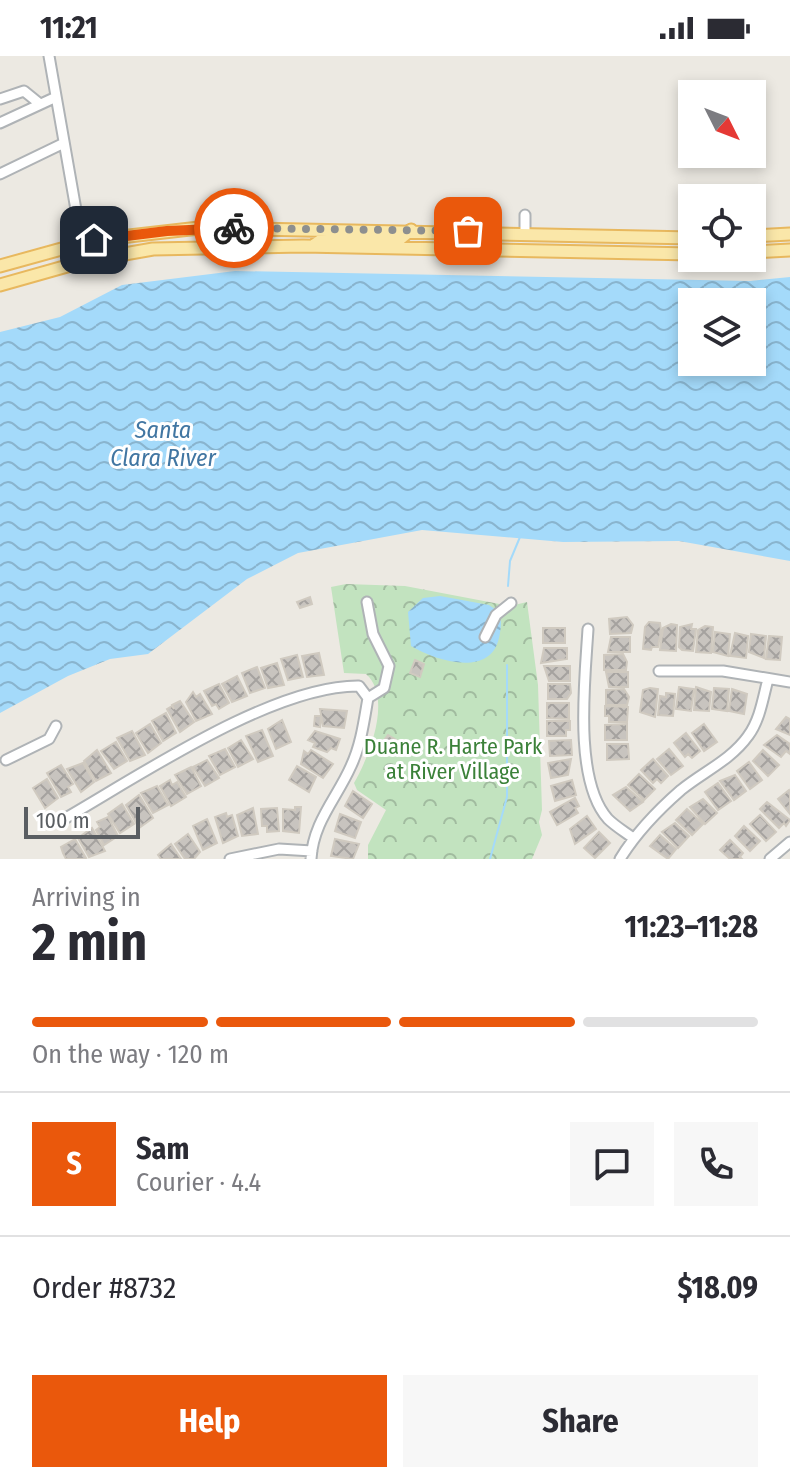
<!DOCTYPE html>
<html lang="en">
<head>
<meta charset="utf-8">
<style>
  :root { --surface:#fff; --page:#f7f7f7; --text:#2b2b33; --muted:#7c7c81; --line:#e1e1e2; --accent:#ea580c }
  body { margin:0; font-family:"Fira Sans Condensed",sans-serif; background:var(--page); color:var(--text); height:100vh; display:flex; flex-direction:column; font-size:30px; white-space:nowrap }
  * { box-sizing:border-box; margin:0 }
  p { font-size:26px; color:var(--muted) }
  .icon { flex:none; width:44px; height:44px; fill:none; stroke:currentColor; stroke-width:2; stroke-linecap:round; stroke-linejoin:round }
  .map { position:relative; height:803px; overflow:hidden }
  .sheet { display:flex; flex-direction:column; background:var(--surface); flex:1 }
  .sheet>* { flex:none }
  .needle { width:52px; rotate:132deg }
  .buttons { position:absolute; left:678px; top:24px; display:grid; gap:16px }
  .buttons a { display:grid; place-items:center; width:88px; height:88px; border-radius:0px; background:var(--surface); box-shadow:0 4px 12px #0003; font-size:40px }
  .scale { position:absolute; left:24px; bottom:20px; width:116px; box-sizing:border-box; padding-left:8px; border:4px solid #5a5e62; border-top:0; font-size:22px; line-height:28px; white-space:nowrap; color:#5a5e62; -webkit-text-stroke:6px #fff; paint-order:stroke }
  .pin { position:absolute; display:grid; place-items:center; width:68px; height:68px; color:#fff; margin:-34px; border-radius:16px; box-shadow:0 4px 12px #0006 }
  .courier { position:absolute; display:grid; place-items:center; width:80px; height:80px; margin:-40px; border:6px solid #ea580c; border-radius:50%; background:#fff; color:#222; box-shadow:0 2px 10px #0007 }
  .overview em { font-style:normal; font-weight:700 }
  .overview div { display:flex; flex-direction:column-reverse }
  .overview { display:flex; align-items:center; justify-content:space-between; height:136px; padding:0 32px }
  h1 { font-size:52px; font-weight:700; line-height:60px }
  .bar { display:grid; grid-template-columns:repeat(4,1fr); gap:12px 8px; align-content:center; height:96px; padding:0 32px }
  .bar i { height:10px; border-radius:6px; background:var(--line) }
  .bar .on { background:var(--accent) }
  .bar p { grid-column:span 4 }
  .line { display:flex; align-items:center; gap:20px; padding:0 32px; border-top:2px solid var(--line) }
  .line div { flex:1 }
  .round { display:grid; place-items:center; flex:none; width:84px; height:84px; border-radius:0px; background:var(--page) }
  .primary-button { display:flex; gap:16px; margin-top:auto; padding:16px 32px }
  .primary-button a { flex:1; height:92px; border-radius:0px; background:var(--accent); color:#fff; font-size:32px; font-weight:700; line-height:92px; text-align:center }
  .primary-button a+a { background:var(--page); color:var(--text) }
  .status { display:flex; justify-content:space-between; align-items:center; height:56px; padding:0 40px; background:var(--surface); direction:ltr }
  .status svg { height:22px; fill:currentColor }
  .map>svg:first-child { display:block }
  .park { fill:url(#park-crowns) }
  .water { fill:url(#water-waves); fill-rule:evenodd }
  .lines { fill:none; stroke-linecap:round; stroke-linejoin:round }
  .stream { stroke:#a4dafa; stroke-width:2 }
  .building { fill:url(#building-cross-hatch); stroke:#d0cac0; stroke-width:2 }
  .minor-casing { stroke:#afb3b6; stroke-width:13 }
  .major-casing { stroke:#e8b85e; stroke-width:15 }
  .minor { stroke:#fff; stroke-width:9 }
  .major { stroke:#fae7a9; stroke-width:11 }
  .done { stroke:#8d8f8f; stroke-width:8; stroke-dasharray:0 14.4 }
  .route { stroke:#ea580c; stroke-width:10 }
  .labels { text-anchor:middle; stroke-width:6; stroke-linejoin:round; paint-order:stroke }
  .park-label { font-size:22px; fill:#3b8139; stroke:#fff }
  .water-label { font-size:24px; font-style:italic; fill:#4176a2; stroke:#fff }
</style>
</head>
<body>
<div class="status"><b>11:21</b><svg viewBox="0 0 49 12"><path d="M0 12V9h3v3zM5 12V6h3v6zM10 12V3h3v9zM15 12V0h3v12zM26 1h20v11H26zM47 4h2v5h-2z"/></svg></div>
<div class="map">
<svg width="790" height="803" viewBox="0 0 790 803">
  <defs>
    <pattern id="park-crowns" width="20" height="18" patternUnits="userSpaceOnUse" patternTransform="scale(2)"><rect width="20" height="18" fill="#c2e3bf"/><path d="M2 6a3 3 0 1 1 6 0M12 15a3 3 0 1 1 6 0" fill="none" stroke="#a1bb9f"/></pattern>
    <pattern id="water-waves" width="16" height="10" patternUnits="userSpaceOnUse" patternTransform="scale(2)"><rect width="16" height="10" fill="#a4dafa"/><path d="M0 5q4-4 8 0t8 0" fill="none" stroke="#89b4ce"/></pattern>
    <pattern id="building-cross-hatch" width="8" height="8" patternUnits="userSpaceOnUse" patternTransform="scale(2)"><rect width="8" height="8" fill="#c8c4bf"/><path d="M0 0l8 8M0 8l8-8" fill="none" stroke="#a5a29f"/></pattern>
  </defs>
  <rect width="100%" height="100%" fill="#ece9e2"/>
  <!-- park -->
  <path class="park" d="M346,528L405,530L510,550L527,546L538,629L542,754L539,766L542,779L532,803H368V789L386,754L357,734L354,727C369,701 393,642 366,618L344,617L331,531Z"/>
  <!-- water -->
  <path class="water" d="M235,215L750,225L790,221V505L679,485L563,486L422,474L336,490L298,497L247,523L148,598L110,603L68,620L0,657V276L60,261L122,229ZM692,246H752V306H692Z
    M440,540L489,549L499,556C502,565 501,573 499,582C490,622 436,605 411,590L408,556L423,542Z"/>
  <g class="lines">
    <!-- stream -->
    <path class="stream" d="M508,530L510,505L520,481
      M490,803L507,741V609"/>
  </g>
  <!-- building -->
  <path class="building" d="M310,541L312,548L300,552L297,546Z
    M627,561L633,569L631,577L610,578L609,563Z
    M649,566L660,567L661,575L658,591H652L651,594L643,593L645,571Z
    M671,568L677,569L676,595L660,594L663,572Z
    M692,568L691,573H696L693,595L682,594L679,591L680,571Z
    M705,570L713,571L711,597L696,596L698,574Z
    M543,572H565V587H543Z
    M715,576L730,578L728,600L713,596Z
    M735,577L748,580L746,602L730,600Z
    M751,578L766,580L764,602L749,596Z
    M769,580L782,581L780,604L766,603Z
    M611,581H630V596H608Z
    M544,592H567V603L541,607Z
    M319,597L324,619L307,621L302,600Z
    M623,598L627,606L626,614H604V599Z
    M297,599L303,621L288,624L281,603Z
    M415,604L424,608L420,621L410,617Z
    M277,607L284,629L268,632L261,612Z
    M544,610H570V625H549Z
    M257,611L265,632L250,637L242,617Z
    M606,616H628V631H609Z
    M237,620L247,640L232,646L222,628Z
    M219,628L229,647L219,653L216,648L212,650L204,635Z
    M548,628H570L571,637L567,643H548Z
    M679,631L694,633L691,655L676,653Z
    M696,631L711,636L709,655L694,654Z
    M650,632L658,633L655,661L640,656L643,634Z
    M714,632L729,633L727,655L712,653Z
    M624,633L629,641L627,649H606V634Z
    M732,633L747,638L744,658L729,655Z
    M193,636L196,641L200,638L212,658L196,665L186,646Z
    M666,637L675,638L673,660L658,659L660,640L666,641Z
    M180,645L194,666L180,676L167,653L172,650L174,653L172,649Z
    M547,647H569V663L547,662Z
    M605,650L628,651L627,666H609V660H605Z
    M320,653L347,655L344,672L323,670Z
    M166,657L176,677L163,685L152,665Z
    M315,660H321L320,671L314,670Z
    M786,661L790,663V679L776,673Z
    M282,664L291,686L276,693L268,673Z
    M547,665H570V674H566V680H547Z
    M150,668L161,687L148,697L136,677Z
    M627,668V684H605V669Z
    M704,668L717,686L704,695L692,677Z
    M262,674L273,700L258,706L246,680Z
    M132,675L145,699L130,705L117,682Z
    M315,675L340,683L336,694L331,692L327,696L313,691L315,687L308,684Z
    M686,677L700,695L692,702L688,698L685,701L674,687Z
    M388,679L398,685L392,693L382,687Z
    M777,679L790,688V698L786,695L781,701L764,689Z
    M241,684L253,703L238,711L228,692Z
    M571,684L572,699L550,700L549,685Z
    M116,686L127,705L114,713L101,695Z
    M607,688H628L629,703L607,704Z
    M225,693L235,711L220,719L209,700Z
    M669,693L683,710L671,719L657,703Z
    M97,694L111,717L96,725L84,705Z
    M311,694L333,708L323,722L301,708L304,695L308,698Z
    M763,694L779,709L768,720L753,705Z
    M571,703L568,719L551,722L548,707Z
    M653,703L668,720L661,727L657,723L653,727L641,714Z
    M207,704L219,722L205,730L193,711Z
    M749,706L762,724L750,733L737,715Z
    M83,707L94,726L81,736L67,713Z
    M61,709L73,728L68,731L71,736L61,741L47,717Z
    M297,710L316,721L309,736L289,724Z
    M191,711L201,730L187,738L175,719Z
    M639,718L655,733L644,744L628,729Z
    M735,719L746,735L734,744L720,725Z
    M47,723L58,742L45,752L33,732Z
    M170,724L172,729L177,726L186,741L171,750L160,730Z
    M572,724L576,739L555,745L551,730Z
    M718,727L731,745L718,754L705,736Z
    M157,730L168,749L153,757L141,737Z
    M626,731L643,746L630,755L613,739Z
    M789,734L790,736V758L778,743Z
    M353,735L372,748L363,762L345,750Z
    M139,739L153,762L139,772L126,749Z
    M575,742L579,750L575,752L578,757L557,769L550,756Z
    M703,743L717,757L705,768L690,751Z
    M767,746L790,764L786,770L784,767L779,772L760,753Z
    M122,748L134,768L120,777L108,758Z
    M295,751H301L299,777L283,775V753L295,754Z
    M253,752L258,778L242,780L237,759Z
    M277,752L279,775L267,776V770H262L261,753Z
    M687,753L703,768L692,779L676,764Z
    M226,757L227,761L232,759L238,780L223,787L215,761Z
    M340,758L361,766L355,782L335,775Z
    M760,759L776,776L766,785L750,768Z
    M587,760L596,773L575,788L570,773Z
    M108,761L118,780L104,789L96,774L100,771L97,766Z
    M207,763L217,787L203,794L193,770Z
    M675,767L689,780L678,792L662,776Z
    M744,770L760,785L750,795L735,780Z
    M92,772L105,795L89,801L78,782Z
    M599,776L610,787L595,802L584,792Z
    M188,778L200,796L194,803H185L175,788Z
    M660,779L676,793L668,803L650,790Z
    M75,783L86,802L85,803H66L63,797L61,791Z
    M335,783L359,788L353,803L331,800Z
    M730,784L743,797L740,801L742,803H730L720,794Z
    M171,788L181,803H161L158,799Z"/>
  <g class="lines">
    <defs>
      <path id="minor" d="M49,0L85,205
        M0,43L24,35L40,48
        M0,67L54,42
        M0,118L62,88
        M525,177V159
        M367,546L373,578L389,610L384,632L368,642
        M588,573C585,623 573,724 608,763C615,770 625,776 633,782
        M485,581L496,559L511,547
        M659,615H723L790,626
        M6,704L49,683L56,670
        M64,763C139,720 273,629 359,630L368,642C364,665 361,689 351,710C337,742 313,766 311,803
        M230,803L279,793L312,795
        M620,803C636,777 658,754 681,734C703,716 731,704 748,680C760,664 763,642 768,623
        M770,803L790,786"/>
      <path id="major" d="M752,180L790,178
        M314,189L324,182L400,183L411,174
        M752,196L790,194
        M0,210L94,184L199,172L692,182
        M0,229L85,205L153,193L303,190L692,198"/>
    </defs>
    <!-- minor casing -->
    <use href="#minor" class="minor-casing"/>
    <!-- major casing -->
    <use href="#major" class="major-casing"/>
    <!-- minor -->
    <use href="#minor" class="minor"/>
    <!-- major -->
    <use href="#major" class="major"/>
  </g>
  <g class="lines">
    <!-- done -->
    <path class="done" d="M234,172L468,175"/>
    <!-- route -->
    <path class="route" d="M94,184L167,175L234,172"/>
  </g>
  <g class="labels">
    <!-- park labels -->
    <g class="park-label">
      <text x="453" y="698">Duane R. Harte Park<tspan x="453" dy="25">at River Village</tspan></text>
    </g>
    <!-- water labels -->
    <g class="water-label">
      <text x="163" y="382">Santa<tspan x="163" dy="28">Clara River</tspan></text>
    </g>
  </g>
</svg>
<div class="buttons">
<a><svg class="needle" viewBox="-14 -14 28 28"><path d="M0-13l5 13h-10z" fill="#e53935"/><path d="M0 13l5-13h-10z" fill="#7c7c81"/></svg></a>
<a><svg class="icon" aria-label="locate" viewBox="0 0 24 24"><circle cx="12" cy="12" r="6"/><path d="M12 2v4M12 18v4M2 12h4M18 12h4"/></svg></a>
<a><svg class="icon" aria-label="layers" viewBox="0 0 24 24"><path d="M12 4l9 5-9 5-9-5zM3 14l9 5 9-5"/></svg></a>
</div>
<div class="scale">100 m</div>
<div class="pin" style="left:468px;top:175px;background:#ea580c"><svg class="icon" aria-label="bag" viewBox="0 0 24 24"><path d="M5 8h14l-1 12H6zM9 8a3 3 0 0 1 6 0"/></svg></div>
<div class="pin" style="left:94px;top:184px;background:#1f2937"><svg class="icon" aria-label="home" viewBox="0 0 24 24"><path d="M3 11l9-7 9 7M6 9v11h12V9"/></svg></div>
<div class="courier" style="left:234px;top:172px"><svg class="icon" aria-label="bike" viewBox="0 0 24 24"><circle cx="6" cy="16" r="4"/><circle cx="18" cy="16" r="4"/><path d="M6 16l4-8h5l3 8M10 8l3 8H6M13 5h3"/></svg></div>
</div>
<section class="sheet">
<div class="overview"><div><h1>2 min</h1><p>Arriving in</p></div><em>11:23–11:28</em></div>
<div class="bar"><i class="on"></i><i class="on"></i><i class="on"></i><i></i><p>On the way · 120 m</p></div>
<div class="line" style="height:144px"><b class="round" style="background:var(--accent);color:#fff">S</b><div><b>Sam</b><p>Courier · 4.4</p></div><a class="round"><svg class="icon" aria-label="chat" viewBox="0 0 24 24"><path d="M4 5h16v11H9l-5 4z"/></svg></a><a class="round"><svg class="icon" aria-label="phone" viewBox="0 0 24 24"><path d="M5 4h4l2 5-3 2q2 4 5 5l2-3 5 2v4C11 20 4 13 5 4z"/></svg></a></div>
<div class="line" style="height:104px"><div>Order #8732</div><b>$18.09</b></div>
<div class="primary-button"><a>Help</a><a>Share</a></div>
</section>
</body>
</html>
